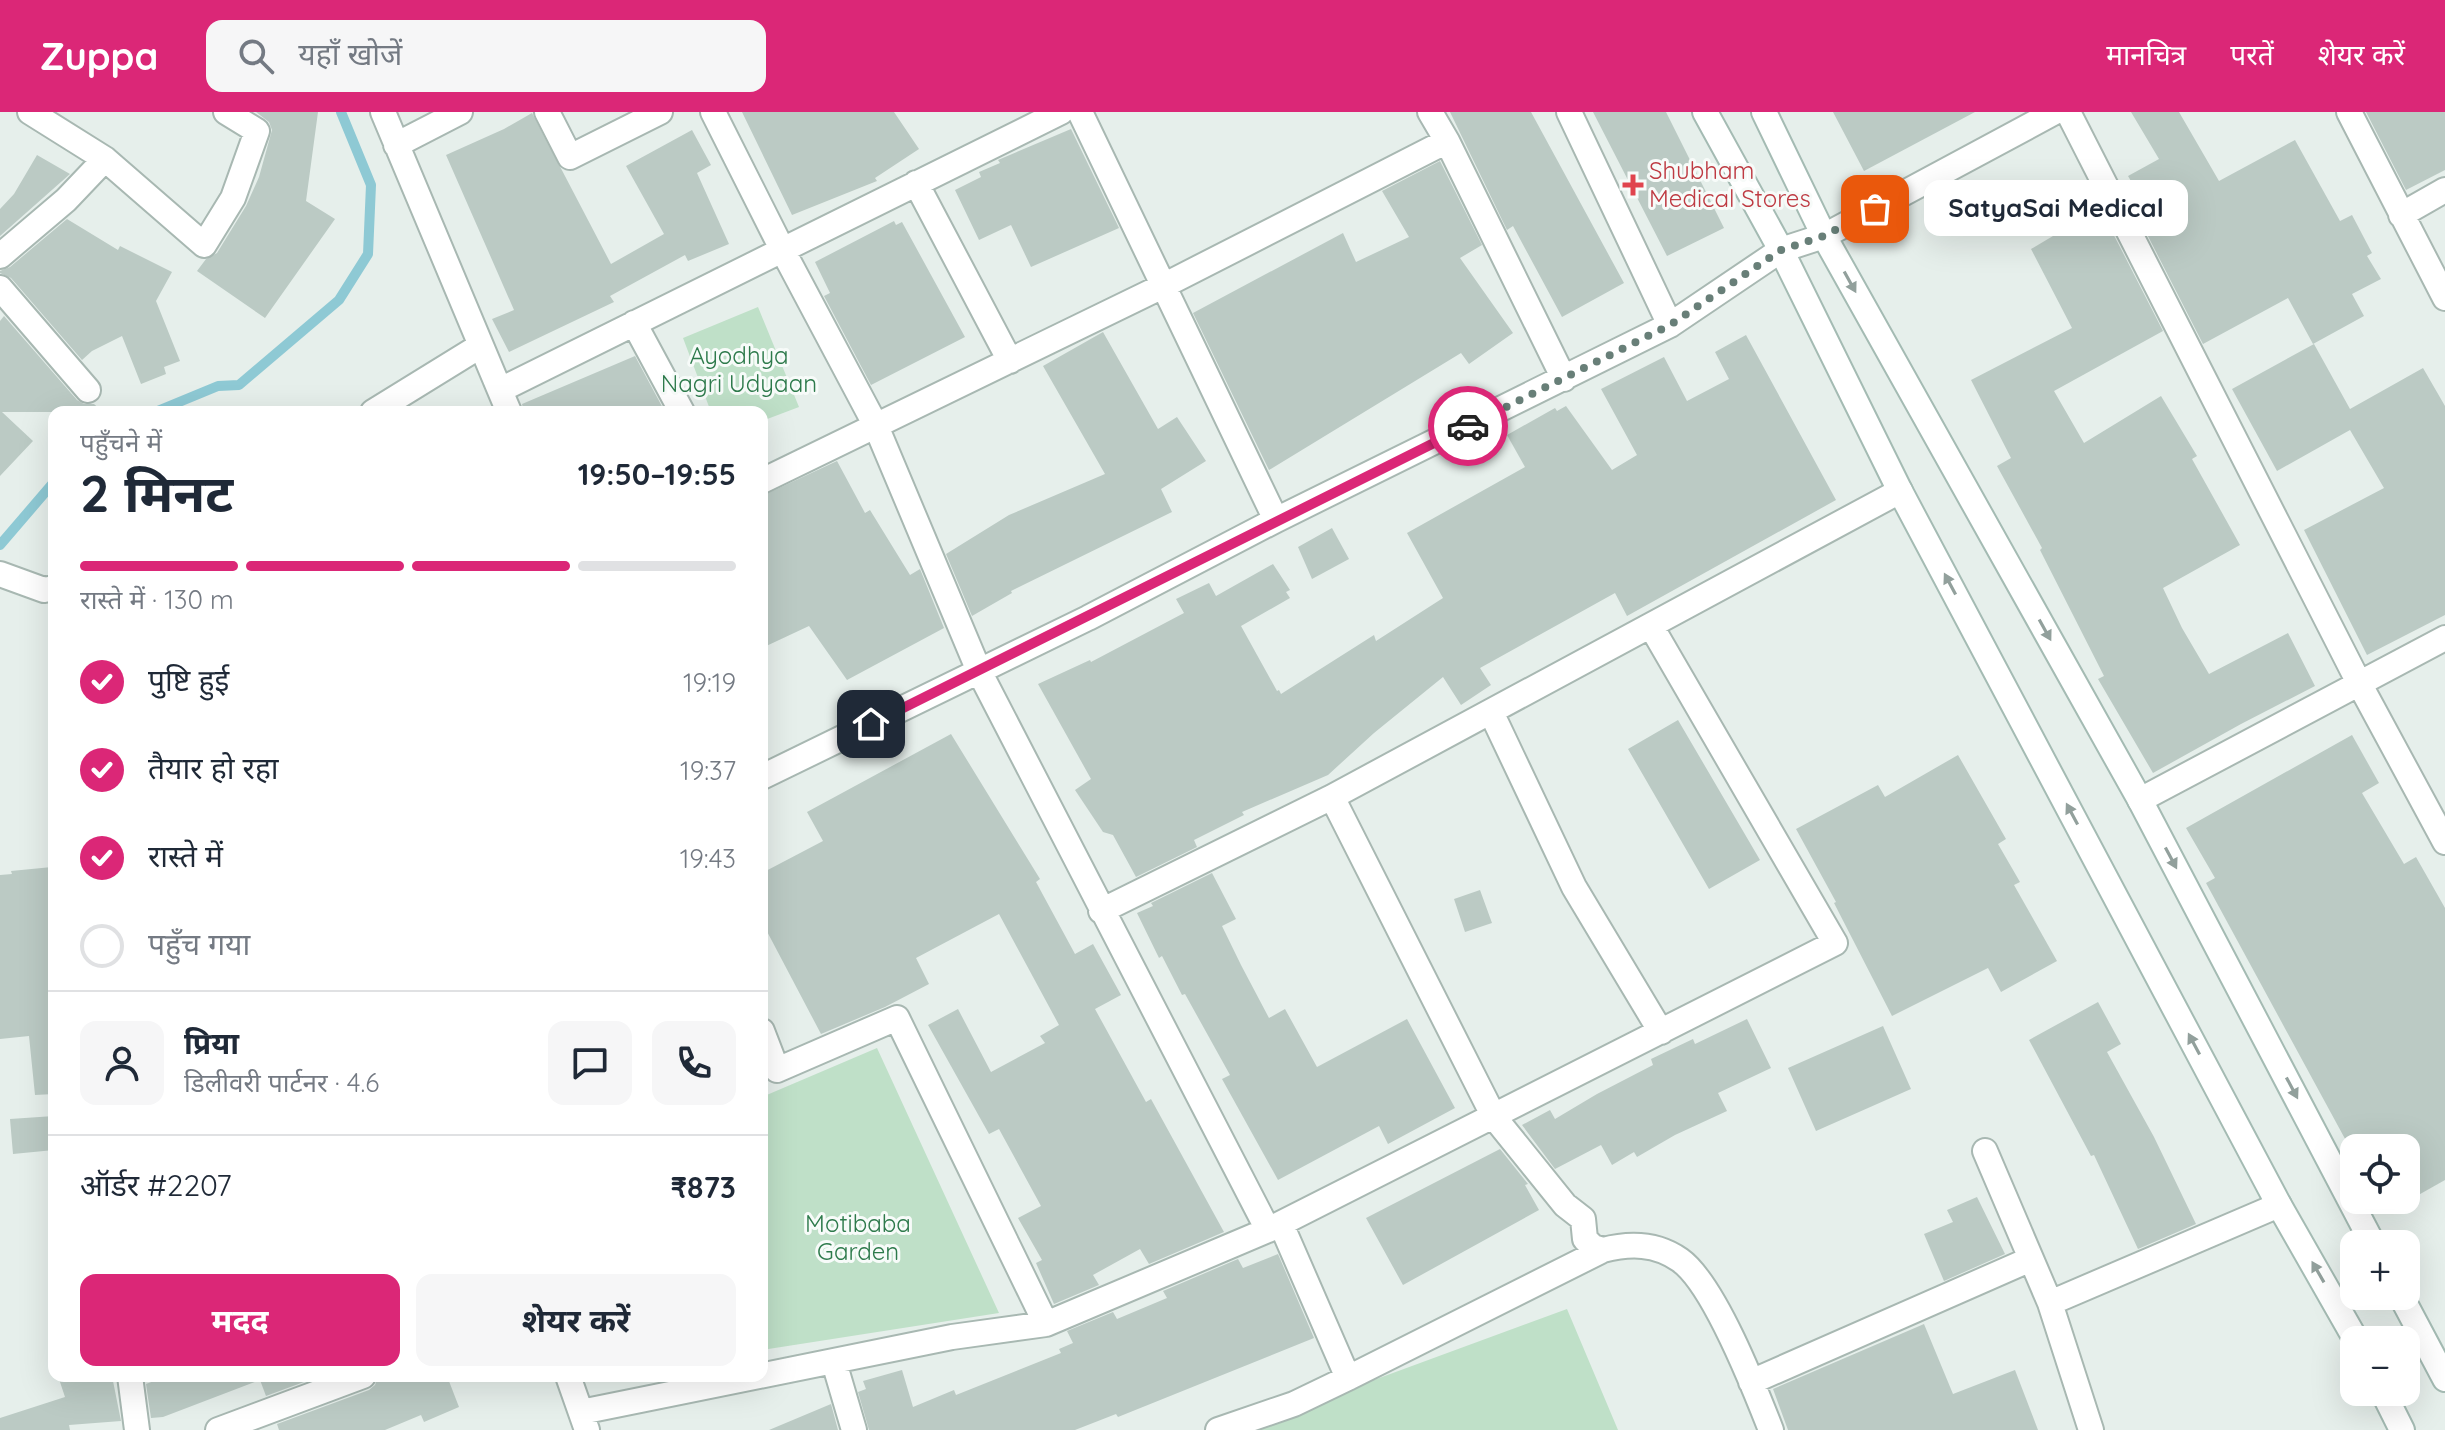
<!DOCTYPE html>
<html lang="hi">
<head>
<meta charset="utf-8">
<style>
  :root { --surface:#fff; --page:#f6f6f7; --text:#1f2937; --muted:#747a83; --line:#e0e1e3; --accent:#db2777 }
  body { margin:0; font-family:Quicksand,"Noto Sans Devanagari",sans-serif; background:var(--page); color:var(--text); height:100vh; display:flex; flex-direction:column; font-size:30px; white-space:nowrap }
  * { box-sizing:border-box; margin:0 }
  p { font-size:26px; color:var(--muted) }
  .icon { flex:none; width:44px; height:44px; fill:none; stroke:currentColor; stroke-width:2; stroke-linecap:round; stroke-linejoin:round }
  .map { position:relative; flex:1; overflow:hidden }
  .side { position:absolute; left:48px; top:294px; width:720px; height:976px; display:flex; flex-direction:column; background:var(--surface); border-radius:16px; box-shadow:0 8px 32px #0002 }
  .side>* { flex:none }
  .tools { position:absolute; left:2340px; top:1022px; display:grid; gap:16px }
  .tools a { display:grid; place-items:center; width:80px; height:80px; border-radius:16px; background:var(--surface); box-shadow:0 8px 32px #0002; font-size:40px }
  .pin { position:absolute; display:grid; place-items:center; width:68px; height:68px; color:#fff; margin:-34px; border-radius:16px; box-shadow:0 4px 12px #0006 }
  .courier { position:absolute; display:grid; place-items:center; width:80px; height:80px; margin:-40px; border:6px solid #db2777; border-radius:50%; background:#fff; color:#222; box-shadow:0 2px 10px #0007 }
  .bubble { position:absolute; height:56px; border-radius:16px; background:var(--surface); box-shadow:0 8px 32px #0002; font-size:26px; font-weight:700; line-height:56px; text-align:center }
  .headline em { font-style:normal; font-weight:700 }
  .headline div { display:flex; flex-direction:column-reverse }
  .headline { display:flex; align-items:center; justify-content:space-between; height:136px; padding:0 32px }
  h1 { font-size:52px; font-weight:700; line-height:60px }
  .bar { display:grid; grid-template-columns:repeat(4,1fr); gap:12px 8px; align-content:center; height:96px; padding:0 32px }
  .bar i { height:10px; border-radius:6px; background:var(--line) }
  .bar .active { background:var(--accent) }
  .bar p { grid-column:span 4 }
  .line { display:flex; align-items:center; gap:20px; padding:0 32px; border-top:2px solid var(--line) }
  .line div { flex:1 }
  .round { display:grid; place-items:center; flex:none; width:84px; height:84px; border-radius:16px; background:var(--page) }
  ol { padding:0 32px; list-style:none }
  li { display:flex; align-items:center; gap:24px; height:88px }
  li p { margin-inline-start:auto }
  li .icon { padding:8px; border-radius:50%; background:var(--accent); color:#fff; stroke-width:4 }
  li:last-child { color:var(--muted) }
  li i { width:44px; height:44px; border:4px solid var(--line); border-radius:50% }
  .cta { display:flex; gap:16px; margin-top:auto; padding:16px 32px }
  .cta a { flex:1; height:92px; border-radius:16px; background:var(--accent); color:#fff; font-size:32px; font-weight:700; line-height:92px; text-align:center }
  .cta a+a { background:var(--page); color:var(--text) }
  header { display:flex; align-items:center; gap:48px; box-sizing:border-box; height:112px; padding:0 40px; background:var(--accent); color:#fff }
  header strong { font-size:38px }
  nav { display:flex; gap:44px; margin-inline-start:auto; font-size:28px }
  .search { width:560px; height:72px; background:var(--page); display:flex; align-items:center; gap:20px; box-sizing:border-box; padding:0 28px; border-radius:16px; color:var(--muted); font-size:30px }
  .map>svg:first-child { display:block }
  .green { fill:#bfe0c8 }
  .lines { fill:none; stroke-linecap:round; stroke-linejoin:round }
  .stream { stroke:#8ec9d4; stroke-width:10 }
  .building { fill:#bbcac4 }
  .minor-casing { stroke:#a8b8b2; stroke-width:28 }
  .secondary-casing { stroke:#a4bbb3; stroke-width:28 }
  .minor { stroke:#fff; stroke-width:24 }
  .secondary { stroke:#fff; stroke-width:24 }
  .oneway { fill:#92a09c }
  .done { stroke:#687f78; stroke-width:8; stroke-dasharray:0 14.4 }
  .route { stroke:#db2777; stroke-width:10 }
  .health-dot { fill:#e0444e; stroke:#f7fbf9; stroke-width:3 }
  .labels { text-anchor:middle; stroke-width:6; stroke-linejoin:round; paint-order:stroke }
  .health-label { font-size:24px; fill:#be3a42; stroke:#f7fbf9; text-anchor:start }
  .park-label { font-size:24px; fill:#2d7a4b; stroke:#f7fbf9 }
</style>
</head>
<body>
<header>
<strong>Zuppa</strong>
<div class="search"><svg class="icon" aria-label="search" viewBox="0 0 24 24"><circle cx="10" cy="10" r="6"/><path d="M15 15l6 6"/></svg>यहाँ खोजें</div>
<nav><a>मानचित्र</a><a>परतें</a><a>शेयर करें</a></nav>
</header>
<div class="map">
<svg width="2445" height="1318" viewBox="0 0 2445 1318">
  <rect width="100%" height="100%" fill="#e6efeb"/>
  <!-- green -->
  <path class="green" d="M758,195L799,295L762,309V300H711L683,226Z
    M877,936L999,1201L762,1238V985Z
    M1567,1197L1618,1318H1238Z"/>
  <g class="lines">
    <!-- stream -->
    <path class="stream" d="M155,300L218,274L239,273L339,188L368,142L371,73L341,0
      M0,433L54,370"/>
  </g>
  <!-- building -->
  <path class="building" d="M256,0H318L306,89L335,107L265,206L197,159L206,147L217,141L246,94L259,65L272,18L269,10Z
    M742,0H894L919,37L875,66L877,69L792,103Z
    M1450,0H1531L1624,171L1562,205L1513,114L1507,118Z
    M1593,0H1666L1724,116L1667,144Z
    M1833,0H1975L1864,59Z
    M2131,0H2179L2219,69L2295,28L2340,109L2352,103L2372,141L2367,144L2381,167L2352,182L2364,204L2313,232L2288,186L2203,232L2126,81L2135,76L2128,64L2159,47Z
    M2366,0H2445V58L2406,78Z
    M532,1L611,152L664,122L626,54L692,18L711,53L697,61L729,132L688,149L685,143L610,184L614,190L509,240L492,207L514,198L446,43L504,17Z
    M1071,17L1119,116L1031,155L1011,113L979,128L955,78L981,65L979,60L1000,51L998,48Z
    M37,43L70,62L0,124V97L14,82Z
    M1440,49L1482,133L1460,146L1513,221L1469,252L1461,241L1269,358L1193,201L1343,121L1356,150L1409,125L1382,79Z
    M2100,96L2163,219L2054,279L2084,331L2161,284L2197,344L2192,347L2240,433L2163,476L2182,516L2209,562L2288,521L2315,574L2241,612L2153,661L2098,567L2104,564L2040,438L2042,436L1997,354L2011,346L1971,268L2072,216L2031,137Z
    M67,107L118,138L120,134L172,160L156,189L180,249L164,255L166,262L141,272L122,224L92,239L82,248L11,166L0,161V159L10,155Z
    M894,109L896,113L902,110L965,225L871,273L824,184L830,181L815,150Z
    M4,204L77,288L84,292H94L103,300H2L33,329L0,364V209Z
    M1103,220L1158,317L1177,305L1206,349L1161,377L1172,400L1011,479L1012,481L972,504L946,442L1009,403L1105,362L1043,254Z
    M1746,223L1836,388L1627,504L1615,481L1480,556L1491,573L1461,593L1443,565L1374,621L1328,663L1242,700L1244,703L1194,728L1197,735L1136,765L1113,723L1103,720L1075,678L1091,667L1038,572L1090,548L1091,550L1184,501L1176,487L1209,471L1216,484L1273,452L1290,478L1286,480L1290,486L1241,514L1277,579L1279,578L1281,582L1374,523L1376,529L1443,486L1407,421L1525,355L1507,323L1555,296L1557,299L1566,294L1612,358L1637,343L1601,277L1664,245L1687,289L1729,267L1715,240Z
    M2314,232L2350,297L2423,256L2445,294V503L2367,543L2304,418L2384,376L2350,318L2277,359L2232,277Z
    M635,244L665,300H524L522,292Z
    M837,349L865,401L870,398L910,463L920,457L944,516L847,568L809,514L762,536V384Z
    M1332,416L1349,447L1312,467L1298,435Z
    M1678,608L1760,748L1709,777L1628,637Z
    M951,622L1040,767L1036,770L1075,842L1093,832L1121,883L1095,897L1146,990L1151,987L1224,1120L1149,1152L1140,1137L1093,1163L1099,1173L1054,1192L1036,1151L1042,1148L1018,1106L1041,1094L999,1017L989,1022L928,913L958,897L991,960L1045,931L1040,924L1059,913L999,802L916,846L929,872L885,895L821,922L762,810V761L823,729L807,700Z
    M2352,623L2379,671L2362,681L2404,752L2416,745L2445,796V1068L2406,1090V1036H2350L2206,771L2215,766L2186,716Z
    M1958,643L2006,727L1998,732L2020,770L2014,773L2057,849L2001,880L1988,856L1892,904L1834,791L1836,790L1796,717L1878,673L1885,685Z
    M52,755L54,982L35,983L29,924L0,927V763L12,762L11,759Z
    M1212,761L1236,807L1222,814L1241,853L1269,906L1285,897L1317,955L1407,907L1455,996L1388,1032L1379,1014L1278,1068L1222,967L1230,963L1185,882L1182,883L1162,844L1159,846L1137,801L1153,794L1151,791Z
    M1480,778L1492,811L1465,820L1454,787Z
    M2098,890L2121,932L2107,940L2154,1025L2196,1112L2138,1137L2094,1043L2091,1044L2029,928Z
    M1747,907L1771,956L1718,981L1727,999L1675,1023L1637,1045L1634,1040L1612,1053L1601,1033L1555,1057L1522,1013L1550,998L1555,1007L1597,982L1653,953L1651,947L1693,927L1695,932Z
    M1883,914L1911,977L1816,1019L1788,956Z
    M54,1004V1038L13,1042L10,1007Z
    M1500,1037L1528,1072L1525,1073L1539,1098L1403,1173L1366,1106Z
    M1977,1085L2005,1142L1944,1169L1924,1122L1953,1110L1947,1098Z
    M1278,1142L1314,1226L1118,1305L1116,1302L1075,1318H869L858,1280L866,1277L863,1269L902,1258L913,1295L954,1278L956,1283L1061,1241L1059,1237L1073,1231L1067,1219L1113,1200L1117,1207L1167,1186L1163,1179L1238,1147L1243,1156Z
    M1924,1212L1953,1282L2015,1258L2038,1318H1788L1773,1277Z
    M58,1264H112L121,1309L69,1313L70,1318H0V1306L65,1285Z
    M167,1264H320L266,1284L260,1268L163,1305L151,1306L146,1272Z
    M378,1264H447L459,1295L424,1310L421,1303L385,1318H279L277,1312L369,1278L375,1273Z
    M831,1292L838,1318H769Z"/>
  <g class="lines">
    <defs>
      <path id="minor" d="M30,0L105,47L204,133L233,86L257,19L226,0
        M383,0L509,300
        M547,0L570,45L660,0
        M713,0L782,137L876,314L979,559L1268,1118
        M1080,0L1276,408
        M1430,0L1447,29L1564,267
        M1569,0L1670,213
        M2068,0L2359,571L2445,730
        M2349,0L2445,186
        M396,33L460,0
        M916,71L1010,249
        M2401,103L2445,78
        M0,144L66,88L105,47
        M0,176L88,278
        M634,211L682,300
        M500,278L1061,0
        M373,300L480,234
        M762,369L1165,173L1447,29
        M0,462L44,478L54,476
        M1491,600L1574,775L1661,920
        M762,665L1088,506L1276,408L1670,213L1781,138L1824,124L2055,0
        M1332,685L1494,1005L1565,1093L1583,1107L1585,1127L1593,1135L1603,1138
        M2140,688L2445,526
        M1101,799L1332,685L1900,379
        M762,919L777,958L897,906L1046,1212
        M1985,1039L2050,1191L2091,1318
        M1281,1112L1348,1266
        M2050,1191L2279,1093
        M834,1250L854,1318
        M130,1264L137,1318
        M568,1264L587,1318
        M1751,1270L2031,1147
        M581,1300L952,1225L1046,1212L1268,1118L1835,831L1651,514
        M218,1318L363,1264
        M1218,1318L1294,1292L1348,1266L1603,1138C1630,1131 1656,1131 1680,1148C1714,1172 1755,1277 1771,1318"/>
      <path id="secondary" d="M1705,0L1781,138L1900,379L2279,1093L2356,1228
        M1764,0L1824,124L2140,688L2373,1132
        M2401,1184L2445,1267
        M2383,1280L2402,1318"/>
    </defs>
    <!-- minor casing -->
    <use href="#minor" class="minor-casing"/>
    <!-- secondary casing -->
    <use href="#secondary" class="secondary-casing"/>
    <!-- minor -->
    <use href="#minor" class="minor"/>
    <!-- secondary -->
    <use href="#secondary" class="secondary"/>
  </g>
  <!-- one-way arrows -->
  <defs><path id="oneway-solid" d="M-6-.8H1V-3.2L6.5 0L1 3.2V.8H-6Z" transform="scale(2)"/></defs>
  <g class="oneway">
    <use href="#oneway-solid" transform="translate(1850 170) rotate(61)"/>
    <use href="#oneway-solid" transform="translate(1950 472) rotate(-118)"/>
    <use href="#oneway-solid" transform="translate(2045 518) rotate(61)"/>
    <use href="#oneway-solid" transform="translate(2072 702) rotate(-118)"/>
    <use href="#oneway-solid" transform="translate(2171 746) rotate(62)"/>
    <use href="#oneway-solid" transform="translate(2194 932) rotate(-118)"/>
    <use href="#oneway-solid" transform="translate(2292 976) rotate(62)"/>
    <use href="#oneway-solid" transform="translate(2318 1160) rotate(-120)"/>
  </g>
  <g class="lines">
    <!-- done -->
    <path class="done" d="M1468,314L1670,213L1781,138L1824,124L1875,97"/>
    <!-- route -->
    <path class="route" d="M871,612L1468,314"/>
  </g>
  <!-- markers -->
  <path class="health-dot" d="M1629 61h8v8h8v8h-8v8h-8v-8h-8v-8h8z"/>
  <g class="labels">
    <!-- health labels -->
    <g class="health-label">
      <text x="1649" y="67">Shubham<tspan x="1649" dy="28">Medical Stores</tspan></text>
    </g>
    <!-- park labels -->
    <g class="park-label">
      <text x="739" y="252">Ayodhya<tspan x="739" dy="28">Nagri Udyaan</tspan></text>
      <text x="858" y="1120">Motibaba<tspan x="858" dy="28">Garden</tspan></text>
    </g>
  </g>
</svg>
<div class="tools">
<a><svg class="icon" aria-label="locate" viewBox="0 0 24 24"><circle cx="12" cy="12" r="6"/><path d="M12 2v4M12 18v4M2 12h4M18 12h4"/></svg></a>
<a>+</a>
<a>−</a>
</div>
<div class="pin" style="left:1875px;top:97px;background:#ea580c"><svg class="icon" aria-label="bag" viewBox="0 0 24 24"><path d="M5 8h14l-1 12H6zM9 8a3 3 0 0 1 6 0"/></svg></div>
<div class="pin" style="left:871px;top:612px;background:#1f2937"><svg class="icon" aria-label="home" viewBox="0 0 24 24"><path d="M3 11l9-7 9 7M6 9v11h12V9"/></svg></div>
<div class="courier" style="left:1468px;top:314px"><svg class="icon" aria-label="car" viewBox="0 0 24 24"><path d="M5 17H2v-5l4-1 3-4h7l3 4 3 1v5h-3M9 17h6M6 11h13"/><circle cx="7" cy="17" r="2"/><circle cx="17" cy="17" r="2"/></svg></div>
<div class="bubble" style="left:1924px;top:68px;width:264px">SatyaSai Medical</div>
<section class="side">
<div class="headline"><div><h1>2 मिनट</h1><p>पहुँचने में</p></div><em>19:50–19:55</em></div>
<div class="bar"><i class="active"></i><i class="active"></i><i class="active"></i><i></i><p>रास्ते में · 130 m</p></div>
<ol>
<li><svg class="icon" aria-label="check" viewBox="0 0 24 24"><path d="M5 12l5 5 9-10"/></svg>पुष्टि हुई<p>19:19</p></li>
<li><svg class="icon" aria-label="check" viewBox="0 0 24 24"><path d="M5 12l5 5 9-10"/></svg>तैयार हो रहा<p>19:37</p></li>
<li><svg class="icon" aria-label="check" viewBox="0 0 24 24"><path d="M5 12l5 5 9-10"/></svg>रास्ते में<p>19:43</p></li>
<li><i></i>पहुँच गया</li>
</ol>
<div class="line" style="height:144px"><a class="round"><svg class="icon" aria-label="person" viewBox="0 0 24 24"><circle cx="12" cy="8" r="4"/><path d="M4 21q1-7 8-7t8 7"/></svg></a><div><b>प्रिया</b><p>डिलीवरी पार्टनर · 4.6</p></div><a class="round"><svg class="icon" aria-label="chat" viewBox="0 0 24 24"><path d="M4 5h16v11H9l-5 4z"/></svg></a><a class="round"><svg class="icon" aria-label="phone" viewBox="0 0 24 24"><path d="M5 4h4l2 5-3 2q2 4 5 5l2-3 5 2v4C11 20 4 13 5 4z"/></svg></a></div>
<div class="line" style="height:104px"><div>ऑर्डर #2207</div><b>₹873</b></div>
<div class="cta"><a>मदद</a><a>शेयर करें</a></div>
</section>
</div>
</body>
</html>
